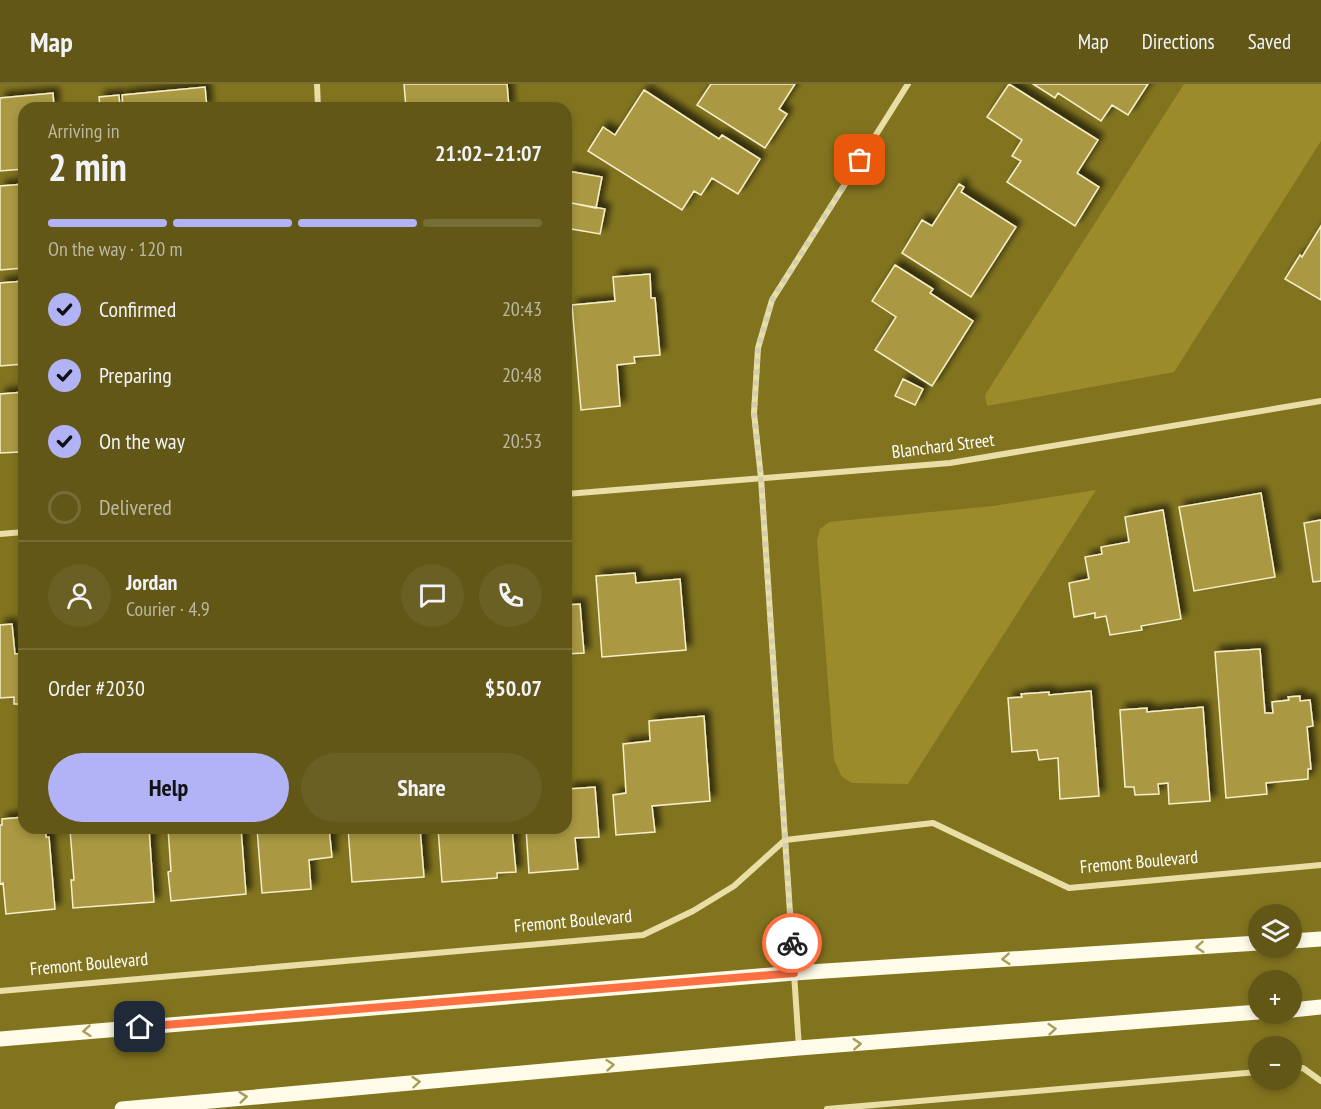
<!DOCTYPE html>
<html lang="en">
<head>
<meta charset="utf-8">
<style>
  :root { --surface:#625717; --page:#6b6024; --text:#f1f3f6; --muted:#bbb8a1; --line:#766d36; --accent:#b2b3f6 }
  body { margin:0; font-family:"PT Sans Narrow",sans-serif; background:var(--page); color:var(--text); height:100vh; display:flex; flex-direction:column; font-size:22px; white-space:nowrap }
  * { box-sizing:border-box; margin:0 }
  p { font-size:20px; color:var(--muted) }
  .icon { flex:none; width:33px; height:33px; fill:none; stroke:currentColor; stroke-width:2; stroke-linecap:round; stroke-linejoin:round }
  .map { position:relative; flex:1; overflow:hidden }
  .side { position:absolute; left:18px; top:18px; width:554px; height:732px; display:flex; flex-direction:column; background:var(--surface); border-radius:18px; box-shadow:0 3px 9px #0003 }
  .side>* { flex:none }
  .fabs { position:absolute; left:1248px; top:820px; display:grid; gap:12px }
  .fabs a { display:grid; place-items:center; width:54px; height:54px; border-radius:50%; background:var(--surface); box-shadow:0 3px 9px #0003; font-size:30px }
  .pin { position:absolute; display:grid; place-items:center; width:51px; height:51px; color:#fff; margin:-26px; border-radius:12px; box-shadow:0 3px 9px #0006 }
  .courier { position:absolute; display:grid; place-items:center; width:60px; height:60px; margin:-30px; border:4px solid #ff7043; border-radius:50%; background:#fff; color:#222; box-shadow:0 2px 8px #0007 }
  .summary em { font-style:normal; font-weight:600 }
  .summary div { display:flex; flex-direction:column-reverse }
  .summary { display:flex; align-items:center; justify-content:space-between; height:102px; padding:0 30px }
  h1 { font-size:39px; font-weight:600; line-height:45px }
  .bar { display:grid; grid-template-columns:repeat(4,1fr); gap:9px 6px; align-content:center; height:72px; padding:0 30px }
  .bar i { height:8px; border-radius:4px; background:var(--line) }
  .bar .selected { background:var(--accent) }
  .bar p { grid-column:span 4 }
  .line { display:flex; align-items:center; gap:15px; padding:0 30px; border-top:2px solid var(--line) }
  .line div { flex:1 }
  .round { display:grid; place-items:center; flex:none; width:63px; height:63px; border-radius:32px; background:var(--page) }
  ol { padding:0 30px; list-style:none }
  li { display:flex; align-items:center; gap:18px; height:66px }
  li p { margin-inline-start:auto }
  li .icon { padding:6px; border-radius:50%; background:var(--accent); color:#111; stroke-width:4 }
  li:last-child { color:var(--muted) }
  li i { width:33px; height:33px; border:3px solid var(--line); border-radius:50% }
  .cta { display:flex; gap:12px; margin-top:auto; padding:12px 30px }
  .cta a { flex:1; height:69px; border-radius:36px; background:var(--accent); color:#111; font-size:24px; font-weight:600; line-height:69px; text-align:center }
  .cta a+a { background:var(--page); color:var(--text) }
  header { display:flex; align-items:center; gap:36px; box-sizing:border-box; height:84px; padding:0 30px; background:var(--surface); border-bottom:2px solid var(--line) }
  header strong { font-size:28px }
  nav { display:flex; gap:33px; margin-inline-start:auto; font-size:21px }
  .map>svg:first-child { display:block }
  .green { fill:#9c8b2b }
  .building { fill:#aa9943; stroke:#f7efc9; stroke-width:1.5; filter:url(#shadow) }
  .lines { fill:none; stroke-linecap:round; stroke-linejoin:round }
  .minor { stroke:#e9dea5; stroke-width:6 }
  .primary { stroke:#fefce8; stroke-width:15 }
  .oneway { stroke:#a79d5b }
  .done { stroke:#d3ceb1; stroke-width:6; stroke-dasharray:0 10.8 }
  .route { stroke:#ff7043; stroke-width:8 }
  .labels { text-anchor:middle; stroke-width:6; stroke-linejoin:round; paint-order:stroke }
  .street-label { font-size:18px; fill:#fff; stroke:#82741f }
</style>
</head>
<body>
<header>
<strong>Map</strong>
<nav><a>Map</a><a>Directions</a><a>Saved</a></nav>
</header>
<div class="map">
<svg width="1321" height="1025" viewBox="0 0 1321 1025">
  <defs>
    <filter id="shadow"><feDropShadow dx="5.5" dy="-5.5" stdDeviation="3" flood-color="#0009"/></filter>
  </defs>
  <rect width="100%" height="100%" fill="#82741f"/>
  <!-- green -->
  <path class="green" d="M1184,0H1321V57L1174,288L987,322L985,311Z
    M1096,406L908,700L852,699L842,693L834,676L817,457L820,445L829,438L993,422Z"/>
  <!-- building -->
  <path class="building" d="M404,0H507L509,24H406Z
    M711,0H795L779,25L787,30L765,64L697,21Z
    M1009,0L1098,56L1077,89L1099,103L1075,142L1007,98L1021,77L1012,72L1022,56L987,33Z
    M1033,0H1148L1128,31L1112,21L1101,37L1058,9L1055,14Z
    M205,3L207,24H123L122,11Z
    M644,6L719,55L722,51L760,75L738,110L712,94L701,111L694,107L682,126L588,67L603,43L615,51Z
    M53,9L54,24H24V85L0,87V14Z
    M119,11L120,24H100L99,13Z
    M568,87L602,93L596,124L566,118Z
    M24,100V184L0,186V102Z
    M959,100L964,103L961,108L1016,143L971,213L902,169L922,136L932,142Z
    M566,118L605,125L600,150L566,144Z
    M1321,142V216L1285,195L1300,171L1302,173Z
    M895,181L933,205L930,209L973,237L932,302L875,266L896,233L872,217Z
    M650,190L651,214H655L660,271L634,273L635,279L617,281L620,322L581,326L572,221L615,217L613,193Z
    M24,197V280L0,282V199Z
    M903,295L923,305L915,321L895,312Z
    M24,308V371L20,372V368L0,369V310Z
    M1261,409L1275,493L1194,507L1179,423Z
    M1163,426L1181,535L1141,542L1142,546L1110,551L1106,532L1095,534V529L1074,533L1069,499L1089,495L1085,473L1102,470L1101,463L1129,458L1125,433Z
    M1321,436V497L1313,498L1304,439Z
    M635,489L636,499L680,495L686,566L602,573L596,492Z
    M580,520L584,569L566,570V521Z
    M12,540L15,570L24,569V620H14V613L0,614V541Z
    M1260,565L1265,629H1273L1272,618L1289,616L1288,613L1300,612V617L1310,616L1313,642L1307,643L1311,685H1308V695L1266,699L1267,710L1226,714L1215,568Z
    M1091,607L1099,712L1060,715L1058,674L1039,676L1037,666L1012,668L1008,614L1022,613L1021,610L1049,608V611Z
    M1203,623L1210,717L1169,720L1168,699L1158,700L1159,710L1135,711L1134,703H1125L1120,626L1147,624V628Z
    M704,632L710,717L652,722L655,748L616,751L613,711L626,709L623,660L650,657L649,637Z
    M595,703L599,753L575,754L578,785L529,789L526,744H566V712H568V705Z
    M24,733V744H46V753H49L55,825L6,830L3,799L0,800V741H2V735Z
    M94,744H149L154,818L73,824L71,796H74L70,746Z
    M168,744H241L246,810L171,817L168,788L171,787Z
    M257,744H329L332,773L309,776L311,805L262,809Z
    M348,744H420L424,793L352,798Z
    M438,744H512L516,788L497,789V794L442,798Z"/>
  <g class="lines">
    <!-- minor -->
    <path class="minor" d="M317,0L318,24
      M566,410L950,379L1321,317
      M0,450L24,448
      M0,907L643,851L693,827L734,802L785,756L933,739L1069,804L1321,781
      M799,964L761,394L754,329L758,264L772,216L908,0
      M1292,985L1303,984L1321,997
      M827,1025L1258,988"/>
    <!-- primary -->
    <path class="primary" d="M1292,857L1321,855
      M1292,926L1321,923
      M0,955L794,889L1258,859
      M122,1025L799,964L1258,928"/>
  </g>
  <!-- one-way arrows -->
  <defs><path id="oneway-chevron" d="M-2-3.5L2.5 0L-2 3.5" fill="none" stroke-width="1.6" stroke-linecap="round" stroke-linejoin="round" transform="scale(1.5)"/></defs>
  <g class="oneway">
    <use href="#oneway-chevron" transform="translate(1200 863) rotate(176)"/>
    <use href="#oneway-chevron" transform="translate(1006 875) rotate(176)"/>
    <use href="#oneway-chevron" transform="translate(1052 945) rotate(-5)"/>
    <use href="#oneway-chevron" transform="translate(87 947) rotate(175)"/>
    <use href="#oneway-chevron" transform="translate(857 960) rotate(-4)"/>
    <use href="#oneway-chevron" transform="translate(610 981) rotate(-5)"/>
    <use href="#oneway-chevron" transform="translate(416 998) rotate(-5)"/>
    <use href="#oneway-chevron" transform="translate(243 1013) rotate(-6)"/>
  </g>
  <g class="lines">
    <!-- done -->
    <path class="done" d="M792,859L761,394L754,329L758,264L772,216L860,76"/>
    <!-- route -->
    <path class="route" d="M140,943L794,889L792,859"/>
  </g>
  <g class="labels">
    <!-- street labels -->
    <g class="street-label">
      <text transform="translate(943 362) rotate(-7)" y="6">Blanchard Street</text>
      <text transform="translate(1139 778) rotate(-5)" y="6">Fremont Boulevard</text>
      <text transform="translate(573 837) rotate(-5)" y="6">Fremont Boulevard</text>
      <text transform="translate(89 880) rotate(-5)" y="6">Fremont Boulevard</text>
    </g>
  </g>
</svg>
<div class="fabs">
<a><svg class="icon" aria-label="layers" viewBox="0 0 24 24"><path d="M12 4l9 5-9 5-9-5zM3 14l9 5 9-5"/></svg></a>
<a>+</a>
<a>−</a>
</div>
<div class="pin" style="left:860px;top:76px;background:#ea580c"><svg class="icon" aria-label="bag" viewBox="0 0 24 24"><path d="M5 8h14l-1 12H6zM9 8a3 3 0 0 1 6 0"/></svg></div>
<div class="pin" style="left:140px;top:943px;background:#1f2937"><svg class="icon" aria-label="home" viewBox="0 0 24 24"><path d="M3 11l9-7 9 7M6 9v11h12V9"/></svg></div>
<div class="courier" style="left:792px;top:859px"><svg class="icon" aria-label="bike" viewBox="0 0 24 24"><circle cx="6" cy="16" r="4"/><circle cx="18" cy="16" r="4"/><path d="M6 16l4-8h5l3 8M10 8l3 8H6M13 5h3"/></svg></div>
<section class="side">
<div class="summary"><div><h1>2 min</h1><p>Arriving in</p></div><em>21:02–21:07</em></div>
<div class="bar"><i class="selected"></i><i class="selected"></i><i class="selected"></i><i></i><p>On the way · 120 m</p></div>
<ol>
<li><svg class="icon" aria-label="check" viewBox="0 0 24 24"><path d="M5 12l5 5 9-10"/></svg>Confirmed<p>20:43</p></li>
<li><svg class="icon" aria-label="check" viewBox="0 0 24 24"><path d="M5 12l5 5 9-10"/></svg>Preparing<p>20:48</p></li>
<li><svg class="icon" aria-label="check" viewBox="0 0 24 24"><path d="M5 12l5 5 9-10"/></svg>On the way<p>20:53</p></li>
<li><i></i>Delivered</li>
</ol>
<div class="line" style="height:108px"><a class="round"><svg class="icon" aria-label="person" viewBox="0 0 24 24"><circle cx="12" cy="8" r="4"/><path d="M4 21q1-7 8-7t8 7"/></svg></a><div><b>Jordan</b><p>Courier · 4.9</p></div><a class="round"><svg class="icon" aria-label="chat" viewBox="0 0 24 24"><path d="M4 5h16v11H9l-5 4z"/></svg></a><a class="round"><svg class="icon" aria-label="phone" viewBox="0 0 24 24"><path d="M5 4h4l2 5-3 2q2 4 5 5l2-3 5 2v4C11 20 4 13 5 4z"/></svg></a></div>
<div class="line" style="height:78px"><div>Order #2030</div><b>$50.07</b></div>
<div class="cta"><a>Help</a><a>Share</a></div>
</section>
</div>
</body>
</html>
